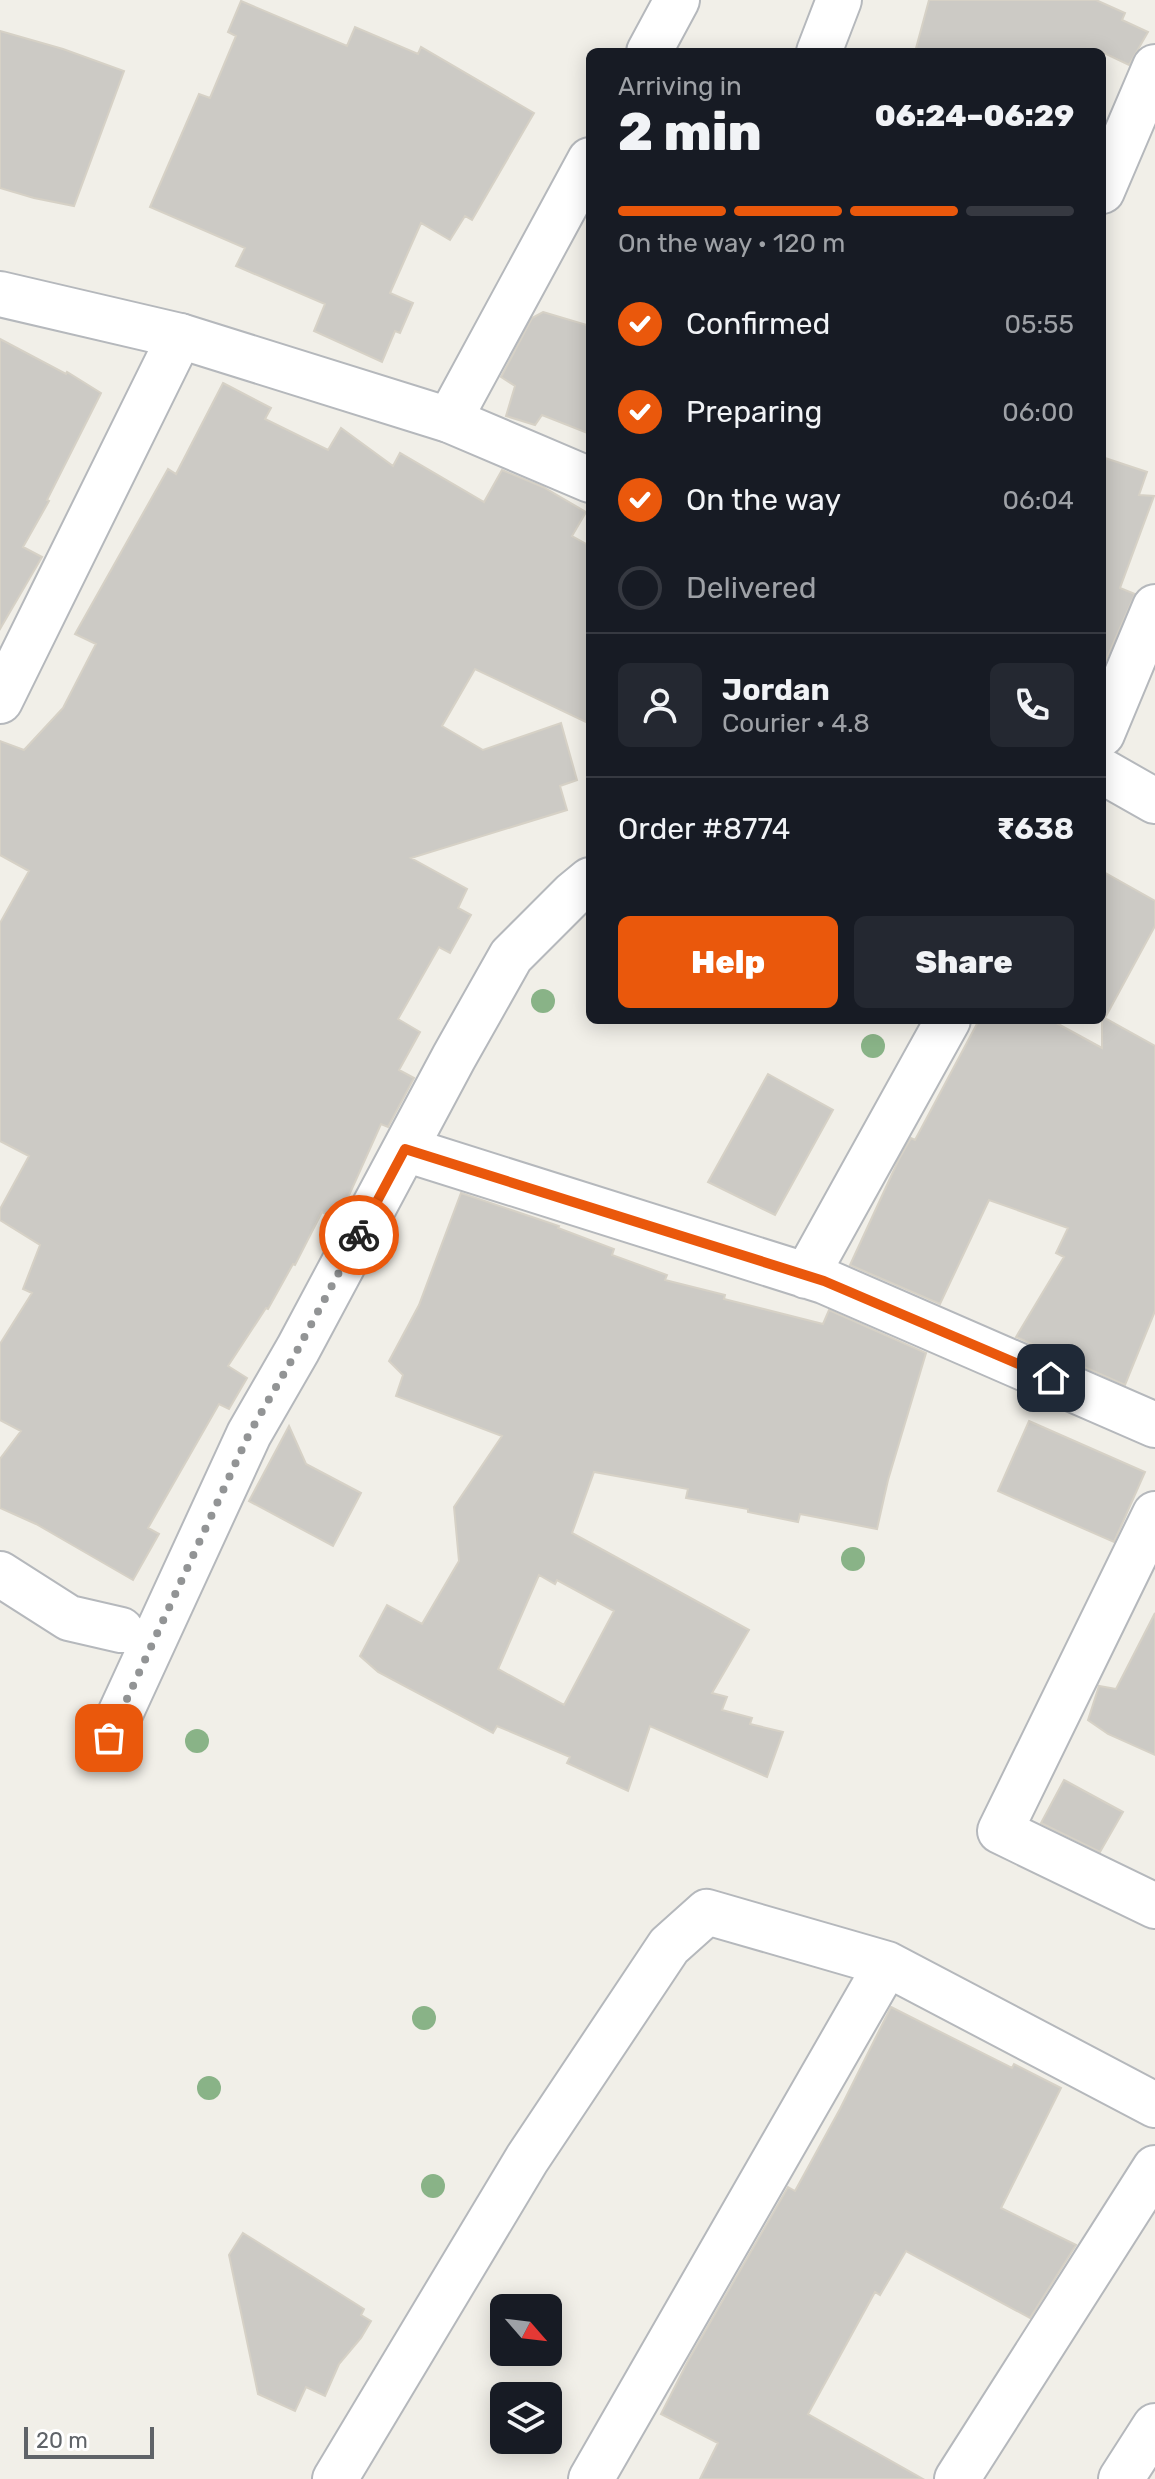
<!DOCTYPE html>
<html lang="en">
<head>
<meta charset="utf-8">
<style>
  :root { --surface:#171b24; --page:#242831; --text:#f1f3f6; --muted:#9ea1a6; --line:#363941; --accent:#ea580c }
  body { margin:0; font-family:Rubik,sans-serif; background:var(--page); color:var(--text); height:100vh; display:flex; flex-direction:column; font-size:30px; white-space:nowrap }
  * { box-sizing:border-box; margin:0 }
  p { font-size:26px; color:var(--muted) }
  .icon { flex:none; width:44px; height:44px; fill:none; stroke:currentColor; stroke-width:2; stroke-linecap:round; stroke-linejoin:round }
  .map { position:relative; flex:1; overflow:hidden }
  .panel { position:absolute; left:586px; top:48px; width:520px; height:976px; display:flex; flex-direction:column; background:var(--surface); border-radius:12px; box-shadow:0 4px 20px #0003 }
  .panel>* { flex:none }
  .needle { width:52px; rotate:118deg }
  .tools { position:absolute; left:490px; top:2294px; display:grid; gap:16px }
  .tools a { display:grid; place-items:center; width:72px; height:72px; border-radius:12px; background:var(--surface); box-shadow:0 4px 20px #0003; font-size:40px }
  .scale { position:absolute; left:24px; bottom:20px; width:130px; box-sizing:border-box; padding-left:8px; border:4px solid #5f6368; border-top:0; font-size:22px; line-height:28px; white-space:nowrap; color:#5f6368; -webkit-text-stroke:6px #fff; paint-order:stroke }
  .pin { position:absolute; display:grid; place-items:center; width:68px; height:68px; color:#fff; margin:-34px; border-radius:16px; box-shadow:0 4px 12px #0006 }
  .courier { position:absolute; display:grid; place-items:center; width:80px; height:80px; margin:-40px; border:6px solid #ea580c; border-radius:50%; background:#fff; color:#222; box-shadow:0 2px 10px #0007 }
  .head em { font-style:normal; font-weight:800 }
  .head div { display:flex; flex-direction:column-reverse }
  .head { display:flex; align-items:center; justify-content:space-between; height:136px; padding:0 32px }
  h1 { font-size:52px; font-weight:800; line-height:60px }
  .bar { display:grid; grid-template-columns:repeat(4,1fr); gap:12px 8px; align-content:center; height:96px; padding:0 32px }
  .bar i { height:10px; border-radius:6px; background:var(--line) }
  .bar .on { background:var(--accent) }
  .bar p { grid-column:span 4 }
  .line { display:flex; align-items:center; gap:20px; padding:0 32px; border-top:2px solid var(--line) }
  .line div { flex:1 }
  .round { display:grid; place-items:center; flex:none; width:84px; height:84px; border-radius:12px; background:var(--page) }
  ol { padding:0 32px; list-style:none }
  li { display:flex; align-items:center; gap:24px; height:88px }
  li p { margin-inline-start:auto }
  li .icon { padding:8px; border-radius:50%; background:var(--accent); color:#fff; stroke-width:4 }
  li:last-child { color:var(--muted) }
  li i { width:44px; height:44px; border:4px solid var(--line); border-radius:50% }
  .cta { display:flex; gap:16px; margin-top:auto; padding:16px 32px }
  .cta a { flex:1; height:92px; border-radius:12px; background:var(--accent); color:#fff; font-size:32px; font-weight:800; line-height:92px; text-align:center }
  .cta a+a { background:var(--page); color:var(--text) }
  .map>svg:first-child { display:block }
  .building { fill:#cccac5; stroke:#d6d1c6; stroke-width:2; fill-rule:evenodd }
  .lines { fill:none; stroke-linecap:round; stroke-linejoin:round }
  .minor-casing { stroke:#b5b8bc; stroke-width:48 }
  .tertiary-casing { stroke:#b5b8bc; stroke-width:48 }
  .minor { stroke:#fff; stroke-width:44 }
  .tertiary { stroke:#fff; stroke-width:44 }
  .tree { fill:#89b387 }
  .done { stroke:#929495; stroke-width:8; stroke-dasharray:0 14.4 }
  .route { stroke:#ea580c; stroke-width:10 }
</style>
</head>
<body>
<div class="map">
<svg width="1155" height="2479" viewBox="0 0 1155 2479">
  <rect width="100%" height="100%" fill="#f1efe8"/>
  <!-- building -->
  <path class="building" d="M929,0H1096L1125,13L1122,20L1148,32L1129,65L1102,52H915Z
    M241,1L347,46L355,27L418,54L421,47L534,113L472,220L465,216L450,240L421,223L390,293L413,303L400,333L395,331L382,362L314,331L325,304L236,266L245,248L150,207L199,94L210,98L236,36L228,32Z
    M0,31L63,49L124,71L74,206L34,198L0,188Z
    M543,312L590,326V434L542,415L535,425L506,416L515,386L501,377L532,318Z
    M0,339L66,374L67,372L101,393L47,500L49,501L23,547L42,557L0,629Z
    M223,383L271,408L265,419L328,450L341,428L393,466L400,453L484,502L502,470L543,487L586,512L572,536L590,546V724L475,669L442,726L483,750L561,723L577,780L560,786L567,810L411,858L467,889L458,908L471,915L450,953L439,947L398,1019L420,1032L399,1070L414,1078L388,1127L381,1124L338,1220L322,1212L295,1265L293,1264L268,1309L266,1308L228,1366L247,1378L229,1409L219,1404L148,1528L159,1534L133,1580L36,1524L0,1508V1459L21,1431L0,1420V1344L32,1293L23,1289L40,1245L0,1220V1209L29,1156L0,1141V923L29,871L0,855V741L24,750L63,708L96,644L75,634L168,469L176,474Z
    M1102,457L1147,472L1139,495L1154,496L1120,588L1135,594L1102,669Z
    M1102,871L1155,901V926L1105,1018L1155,1046V1311L1125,1385L1016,1337L1064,1257L1056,1253L1068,1228L989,1200L940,1304L850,1265L899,1159L911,1138L915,1140L979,1020H1051L1102,1048Z
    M768,1074L833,1110L775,1215L708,1182Z
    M461,1193L559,1226L558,1228L614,1249L612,1255L667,1275L665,1280L725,1295L724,1299L823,1324L829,1310L926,1353L888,1480L877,1529L800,1514L798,1522L748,1512V1509L686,1498L688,1489L594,1472L572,1533L749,1630L712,1693L727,1697L722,1710L752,1718L750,1724L783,1732L767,1777L650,1726L628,1791L567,1763L570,1757L497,1726L493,1733L378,1672L360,1656L387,1605L422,1624L459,1561L454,1507L502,1436L396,1396L403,1375L389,1361L419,1305ZM539,1575L555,1584L557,1580L614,1611L564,1705L498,1669Z
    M1029,1421L1145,1472L1114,1542L998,1491Z
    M289,1426L306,1464L361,1493L333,1546L249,1501Z
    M1155,1613V1755L1108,1734L1088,1720L1099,1686L1116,1689Z
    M1064,1780L1123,1812L1100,1852L1041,1823Z
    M891,2007L1012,2068L1014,2064L1061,2088L1001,2208L1076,2245L1030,2318L906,2251L880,2295L875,2292L808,2414L923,2479H700L718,2443L661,2414L689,2359L788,2187L795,2191L840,2109Z
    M243,2233L364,2309L361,2315L371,2321L361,2338L339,2364L325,2396L306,2387L295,2411L258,2394L229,2255Z"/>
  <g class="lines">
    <defs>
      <path id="minor" d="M649,52L677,0
        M819,52L839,0
        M1102,191L1155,67
        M449,420L590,160
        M0,701L180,336
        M1102,734L1155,607
        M405,1149L824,1281L1155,1425
        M806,1276L948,1020
        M1155,1514L1000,1831L1155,1906
        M0,1574L69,1618L121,1630
        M109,1738L249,1434L298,1349L454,1057L511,956L573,894L590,880
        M335,2479L527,2159L669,1946L707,1912L887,1964L1155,2105
        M591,2479L887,1964
        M957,2479L1155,2168
        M1121,2479L1155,2426"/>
      <path id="tertiary" d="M0,294L180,336L449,420L590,480
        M1102,771L1155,801"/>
    </defs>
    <!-- minor casing -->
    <use href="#minor" class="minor-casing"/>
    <!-- tertiary casing -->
    <use href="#tertiary" class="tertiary-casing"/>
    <!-- minor -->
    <use href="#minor" class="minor"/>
    <!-- tertiary -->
    <use href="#tertiary" class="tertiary"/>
  </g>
  <!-- trees -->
  <g class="tree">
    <circle cx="543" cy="1001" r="12"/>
    <circle cx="873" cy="1046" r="12"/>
    <circle cx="853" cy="1559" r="12"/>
    <circle cx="197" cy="1741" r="12"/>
    <circle cx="424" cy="2018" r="12"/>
    <circle cx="209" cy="2088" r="12"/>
    <circle cx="433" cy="2186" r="12"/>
  </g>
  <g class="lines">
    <!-- done -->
    <path class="done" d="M109,1738L249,1434L298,1349L359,1235"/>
    <!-- route -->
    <path class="route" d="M359,1235L405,1149L824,1281L1051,1378"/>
  </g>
</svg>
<div class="tools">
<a><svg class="needle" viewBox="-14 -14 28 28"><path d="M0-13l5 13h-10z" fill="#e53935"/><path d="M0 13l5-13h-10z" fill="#9ea1a6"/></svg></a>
<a><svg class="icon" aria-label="layers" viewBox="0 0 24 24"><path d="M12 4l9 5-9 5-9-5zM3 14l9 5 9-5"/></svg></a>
</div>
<div class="scale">20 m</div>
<div class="pin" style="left:109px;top:1738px;background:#ea580c"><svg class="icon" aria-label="bag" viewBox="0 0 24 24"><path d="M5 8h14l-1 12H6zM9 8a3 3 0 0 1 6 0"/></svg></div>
<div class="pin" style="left:1051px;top:1378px;background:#1f2937"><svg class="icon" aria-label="home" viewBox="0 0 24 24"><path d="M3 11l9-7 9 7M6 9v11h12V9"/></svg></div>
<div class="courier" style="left:359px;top:1235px"><svg class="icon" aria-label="bike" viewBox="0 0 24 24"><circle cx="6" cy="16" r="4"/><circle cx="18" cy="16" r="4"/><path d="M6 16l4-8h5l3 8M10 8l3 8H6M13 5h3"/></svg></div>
<section class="panel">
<div class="head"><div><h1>2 min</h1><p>Arriving in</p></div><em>06:24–06:29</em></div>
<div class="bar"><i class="on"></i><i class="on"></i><i class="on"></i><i></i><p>On the way · 120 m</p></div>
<ol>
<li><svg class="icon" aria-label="check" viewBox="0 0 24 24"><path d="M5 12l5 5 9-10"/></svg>Confirmed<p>05:55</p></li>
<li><svg class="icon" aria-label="check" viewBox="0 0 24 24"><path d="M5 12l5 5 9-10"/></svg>Preparing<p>06:00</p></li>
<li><svg class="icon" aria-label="check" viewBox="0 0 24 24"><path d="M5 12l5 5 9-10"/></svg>On the way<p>06:04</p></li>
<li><i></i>Delivered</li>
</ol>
<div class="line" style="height:144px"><a class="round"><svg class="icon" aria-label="person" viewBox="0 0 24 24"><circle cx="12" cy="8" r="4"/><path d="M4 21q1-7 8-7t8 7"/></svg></a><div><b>Jordan</b><p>Courier · 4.8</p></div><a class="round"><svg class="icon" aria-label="phone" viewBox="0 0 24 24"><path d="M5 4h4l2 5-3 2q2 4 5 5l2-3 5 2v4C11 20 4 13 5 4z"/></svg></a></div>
<div class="line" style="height:104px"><div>Order #8774</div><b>₹638</b></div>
<div class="cta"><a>Help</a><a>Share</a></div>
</section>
</div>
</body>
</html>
